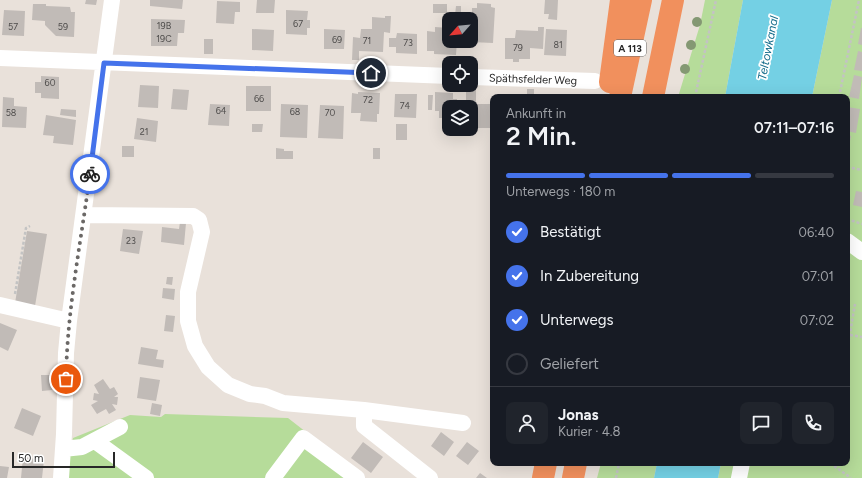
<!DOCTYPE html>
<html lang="de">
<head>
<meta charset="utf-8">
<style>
  :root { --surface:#171b24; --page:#20242c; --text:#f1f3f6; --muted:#9ea1a6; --line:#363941; --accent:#4573eb }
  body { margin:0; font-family:Figtree,sans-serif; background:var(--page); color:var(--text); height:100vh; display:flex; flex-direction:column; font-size:15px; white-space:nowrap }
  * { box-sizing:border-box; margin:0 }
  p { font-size:13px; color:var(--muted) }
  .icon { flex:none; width:22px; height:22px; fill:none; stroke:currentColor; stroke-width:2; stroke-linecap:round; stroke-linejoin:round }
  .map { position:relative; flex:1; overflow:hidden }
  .panel { position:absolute; left:490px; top:94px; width:360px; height:372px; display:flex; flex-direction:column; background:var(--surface); border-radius:8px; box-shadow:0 4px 16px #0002 }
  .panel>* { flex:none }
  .needle { width:26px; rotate:243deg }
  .controls { position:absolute; left:442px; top:12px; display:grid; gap:8px }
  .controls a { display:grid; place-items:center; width:36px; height:36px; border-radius:8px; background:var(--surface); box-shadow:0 4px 16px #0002; font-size:20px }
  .scale { position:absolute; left:12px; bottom:10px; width:103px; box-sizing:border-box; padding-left:4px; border:2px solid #272727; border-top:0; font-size:11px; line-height:14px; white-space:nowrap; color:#272727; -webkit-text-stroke:3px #fff; paint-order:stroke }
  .pin { position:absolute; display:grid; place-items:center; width:34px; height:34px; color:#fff; margin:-17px; border:2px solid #fff; border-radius:50%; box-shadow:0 1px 4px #0007 }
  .courier { position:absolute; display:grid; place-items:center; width:40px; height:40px; margin:-20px; border:3px solid #4573eb; border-radius:50%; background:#fff; color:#222; box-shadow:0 1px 5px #0007 }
  .overview em { font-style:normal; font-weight:600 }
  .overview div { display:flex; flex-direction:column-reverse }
  .overview { display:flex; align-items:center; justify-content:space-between; height:68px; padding:0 16px }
  h1 { font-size:26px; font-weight:600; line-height:30px }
  .bar { display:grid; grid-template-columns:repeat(4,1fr); gap:6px 4px; align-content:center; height:48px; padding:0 16px }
  .bar i { height:5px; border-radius:3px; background:var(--line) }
  .bar .active { background:var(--accent) }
  .bar p { grid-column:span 4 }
  .line { display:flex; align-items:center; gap:10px; padding:0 16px; border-top:1px solid var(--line) }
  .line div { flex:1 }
  .round { display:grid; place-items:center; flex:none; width:42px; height:42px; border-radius:8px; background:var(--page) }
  ol { padding:0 16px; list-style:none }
  li { display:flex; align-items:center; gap:12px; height:44px }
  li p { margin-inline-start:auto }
  li .icon { padding:4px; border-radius:50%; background:var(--accent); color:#fff; stroke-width:4 }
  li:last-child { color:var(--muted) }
  li i { width:22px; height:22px; border:2px solid var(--line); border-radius:50% }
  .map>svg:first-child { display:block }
  .green { fill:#b6dc9a }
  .water { fill:#74d0e4 }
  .building { fill:#c1bbb7 }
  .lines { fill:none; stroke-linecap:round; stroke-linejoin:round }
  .path { stroke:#c3c3c3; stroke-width:2.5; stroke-dasharray:3 2; stroke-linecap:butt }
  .minor { stroke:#fff; stroke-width:16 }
  .highway { stroke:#f1905d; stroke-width:22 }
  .tree { fill:#849873 }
  .done { stroke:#6b6866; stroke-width:4; stroke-dasharray:0 7.2 }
  .route { stroke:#4573eb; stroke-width:5 }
  .labels { text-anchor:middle; stroke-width:3.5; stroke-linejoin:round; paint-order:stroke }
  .number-label { font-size:9px; fill:#4e4c4b }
  .shield { fill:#fff; stroke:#686868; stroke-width:1 }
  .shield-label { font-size:10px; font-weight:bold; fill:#272727 }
  .street-label { font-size:11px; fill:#272727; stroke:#fff }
  .water-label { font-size:12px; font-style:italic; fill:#176e8c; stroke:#fff }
</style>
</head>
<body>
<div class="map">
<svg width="862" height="478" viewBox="0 0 862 478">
  <rect width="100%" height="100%" fill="#e9e1da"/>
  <!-- green -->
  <path class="green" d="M705,0H743L725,97H678L700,25Z
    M832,0H862V478H718L721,463H847V97H812Z
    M165,414L288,418L365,478H67L73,438L130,415L161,417Z
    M601,463H657L654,478H597Z"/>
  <!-- water -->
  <path class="water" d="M743,0H832L812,97H725Z
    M657,463H721L718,478H654Z"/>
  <!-- building -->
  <path class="building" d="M86,0H97L96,5L85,4Z
    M150,0H183L182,9L150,6Z
    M257,0H275L274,13H256Z
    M545,0H558L557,20L548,19L549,14H544Z
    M217,1L240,2V12H235L234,24L216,23Z
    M477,3L491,4V7L495,8L493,43L471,42L472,8H477Z
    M33,4H46V6L70,7L71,12H75L74,37L56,36L45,25V21L32,20Z
    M433,4H447V13H433Z
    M456,6H461V15H455Z
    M4,10L25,11L24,36L2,35Z
    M286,10L308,11L307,20H310V28H307V35L286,34Z
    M385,16H391L390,33L384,32L383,52L359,51V60H352L353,37L360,38L361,29H372V17L385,18Z
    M151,19L185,20L184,33H178L177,46H151Z
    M435,27L449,28V41H457L456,55L434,54V51H427V31L435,32Z
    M538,27H544L543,49L530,48V59H519V62H513V59H505V38H515L516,30L538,31Z
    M861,28H862V45L858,44Z
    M252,29L274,30L273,51L252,50Z
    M324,29L345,30L344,49H324Z
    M546,29L567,30L566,56L544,55Z
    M397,33L417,34V54L396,53V47H389V38H396Z
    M204,39H213V54H204Z
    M858,51L862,52V71L854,70Z
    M854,75L862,77L859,99L849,97Z
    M41,76L59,77V99L41,98V93H35V82H41Z
    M140,85L159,86L158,108L138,107Z
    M246,86H271V111H246Z
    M466,86H476V104H492L491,128H471V107H466Z
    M173,89L189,90L187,110L171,109Z
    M527,89H534V97H512V95L527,96Z
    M358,92L380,93L379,114H377V122L360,121L361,113H351L352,93L358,94Z
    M435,92L453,93V99H457V107H449L448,118H439V111H435Z
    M395,94H417L416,118L394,117Z
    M428,95H433L432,110H428Z
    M3,97L14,98V106L27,107L26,128L2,127Z
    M210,104L230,105L229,126L208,125Z
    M281,104L308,105L307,138L280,137Z
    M320,105L344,106L343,139L318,138Z
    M847,107L860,109L856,133L847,131Z
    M61,109L76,110V117L60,115Z
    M46,115L76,120L73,145L53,143L54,136L43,135Z
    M137,118L158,121L156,142L134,139Z
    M252,124H263L262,132H252Z
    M396,124H407V140H396Z
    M847,135L851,136L848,151H847Z
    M122,146H134V157H122Z
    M276,148L284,149V151H293V159H276Z
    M373,148H380V159H373Z
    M856,191L862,192V207L853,205Z
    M180,222L186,223L184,245L161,242L162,227L179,229Z
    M123,229L143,231L139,254L120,251Z
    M27,231L47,234L35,306L15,303Z
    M167,277H173L172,285L166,284Z
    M163,288L175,289L174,300L162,298Z
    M166,315L175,316L173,332L164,331Z
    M0,323L17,330L8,351L0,347Z
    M141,347L158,350L156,359L164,360L163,368L138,364Z
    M41,375H51L52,390L42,391Z
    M140,377L160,380L156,401L137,398Z
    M103,379L110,389L114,387L118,394L114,397H118L117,405L112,404L116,410L109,414L106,409L97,414L91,405L98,401L93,400L94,393L99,394L94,385Z
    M152,403L162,405L160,416L150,414Z
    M22,408L41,416L33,436L14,428Z
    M441,432L454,442L444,456L431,446Z
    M363,442L383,457L371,473L351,458Z
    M467,442L479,451L468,465L456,456Z
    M23,457L44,460L42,478H21Z
    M0,466L9,467L7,478H0Z
    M480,473L487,478H476Z"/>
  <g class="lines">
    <!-- path -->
    <path class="path" d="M695,97L716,0
      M839,97L859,0
      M847,167L862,170
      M847,219L862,224
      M15,294L26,228L30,226
      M850,335L862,337
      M847,351L855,304
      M830,463L851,478
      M616,478L619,463"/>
    <!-- minor -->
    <path class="minor" d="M0,58L449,76
      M471,77L595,81
      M84,215L193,216L199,220L202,232L188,292V321L195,346L208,367L228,385L250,394L265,396L283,403L364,410L463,423
      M847,241L862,252
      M0,305L69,321
      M364,410V426L430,478
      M95,441L146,478
      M63,449L82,447L120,427
      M61,478L64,434L66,353L69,321L112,0
      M273,478L303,438L357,478
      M739,478L742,463"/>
    <!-- highway -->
    <path class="highway" d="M610,82L621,0
      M620,97L641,0
      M653,97L673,0
      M543,478L546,463
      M573,478L576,463"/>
  </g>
  <!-- trees -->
  <g class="tree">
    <circle cx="697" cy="22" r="5"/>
    <circle cx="691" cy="45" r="5"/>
    <circle cx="685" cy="69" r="5"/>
  </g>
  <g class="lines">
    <!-- done -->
    <path class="done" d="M66,379C67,310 81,242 90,174"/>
    <!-- route -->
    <path class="route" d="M90,174L104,63L371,73"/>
  </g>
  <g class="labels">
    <!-- number labels -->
    <g class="number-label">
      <text x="298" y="27">67</text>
      <text x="164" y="29">19B</text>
      <text x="13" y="30">57</text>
      <text x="63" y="30">59</text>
      <text x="164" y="42">19C</text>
      <text x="337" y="43">69</text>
      <text x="367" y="44">71</text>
      <text x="408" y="46">73</text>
      <text x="558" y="48">81</text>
      <text x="518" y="51">79</text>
      <text x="50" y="86">60</text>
      <text x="259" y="102">66</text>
      <text x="368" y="103">72</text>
      <text x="405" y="109">74</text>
      <text x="221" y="114">64</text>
      <text x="295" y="115">68</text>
      <text x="11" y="116">58</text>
      <text x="330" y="116">70</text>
      <text x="144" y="135">21</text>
      <text x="131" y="244">23</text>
    </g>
    <!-- shield labels -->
    <rect class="shield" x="614" y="40" width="32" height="16" rx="3"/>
    <g class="shield-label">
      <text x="630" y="52">A 113</text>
    </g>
    <!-- street labels -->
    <g class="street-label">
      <text transform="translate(533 79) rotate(2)" y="4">Späthsfelder Weg</text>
    </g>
    <!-- water labels -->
    <g class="water-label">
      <text transform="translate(768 48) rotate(-79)" y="4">Teltowkanal</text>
    </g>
  </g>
</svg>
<div class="controls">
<a><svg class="needle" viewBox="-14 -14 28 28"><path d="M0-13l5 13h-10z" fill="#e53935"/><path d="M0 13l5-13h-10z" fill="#9ea1a6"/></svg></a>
<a><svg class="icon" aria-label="locate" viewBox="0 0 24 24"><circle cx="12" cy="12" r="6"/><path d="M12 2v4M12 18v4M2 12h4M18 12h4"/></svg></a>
<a><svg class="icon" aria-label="layers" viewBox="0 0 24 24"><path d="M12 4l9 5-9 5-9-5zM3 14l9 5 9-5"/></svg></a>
</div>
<div class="scale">50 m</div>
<div class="pin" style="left:66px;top:379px;background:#ea580c"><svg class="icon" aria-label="bag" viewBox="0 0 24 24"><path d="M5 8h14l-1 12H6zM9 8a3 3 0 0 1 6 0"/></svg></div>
<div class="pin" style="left:371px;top:73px;background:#1f2937"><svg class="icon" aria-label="home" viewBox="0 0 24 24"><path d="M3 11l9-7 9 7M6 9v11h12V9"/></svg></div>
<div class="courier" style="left:90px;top:174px"><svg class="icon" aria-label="bike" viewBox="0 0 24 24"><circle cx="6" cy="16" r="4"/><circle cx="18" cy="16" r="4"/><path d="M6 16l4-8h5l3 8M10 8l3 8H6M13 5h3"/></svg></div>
<section class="panel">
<div class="overview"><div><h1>2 Min.</h1><p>Ankunft in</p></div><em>07:11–07:16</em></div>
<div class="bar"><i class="active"></i><i class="active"></i><i class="active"></i><i></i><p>Unterwegs · 180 m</p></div>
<ol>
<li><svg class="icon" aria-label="check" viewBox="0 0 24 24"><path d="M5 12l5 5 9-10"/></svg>Bestätigt<p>06:40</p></li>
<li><svg class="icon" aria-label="check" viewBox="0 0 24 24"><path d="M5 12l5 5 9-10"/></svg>In Zubereitung<p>07:01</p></li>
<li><svg class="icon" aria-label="check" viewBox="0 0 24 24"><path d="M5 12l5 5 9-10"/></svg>Unterwegs<p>07:02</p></li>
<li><i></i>Geliefert</li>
</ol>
<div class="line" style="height:72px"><a class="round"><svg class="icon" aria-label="person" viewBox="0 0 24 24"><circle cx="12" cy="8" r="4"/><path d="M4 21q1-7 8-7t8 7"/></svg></a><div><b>Jonas</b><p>Kurier · 4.8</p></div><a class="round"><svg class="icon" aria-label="chat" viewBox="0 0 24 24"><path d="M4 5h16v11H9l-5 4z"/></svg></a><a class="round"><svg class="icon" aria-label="phone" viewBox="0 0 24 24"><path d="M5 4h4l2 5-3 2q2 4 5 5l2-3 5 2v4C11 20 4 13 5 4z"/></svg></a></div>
</section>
</div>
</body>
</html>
